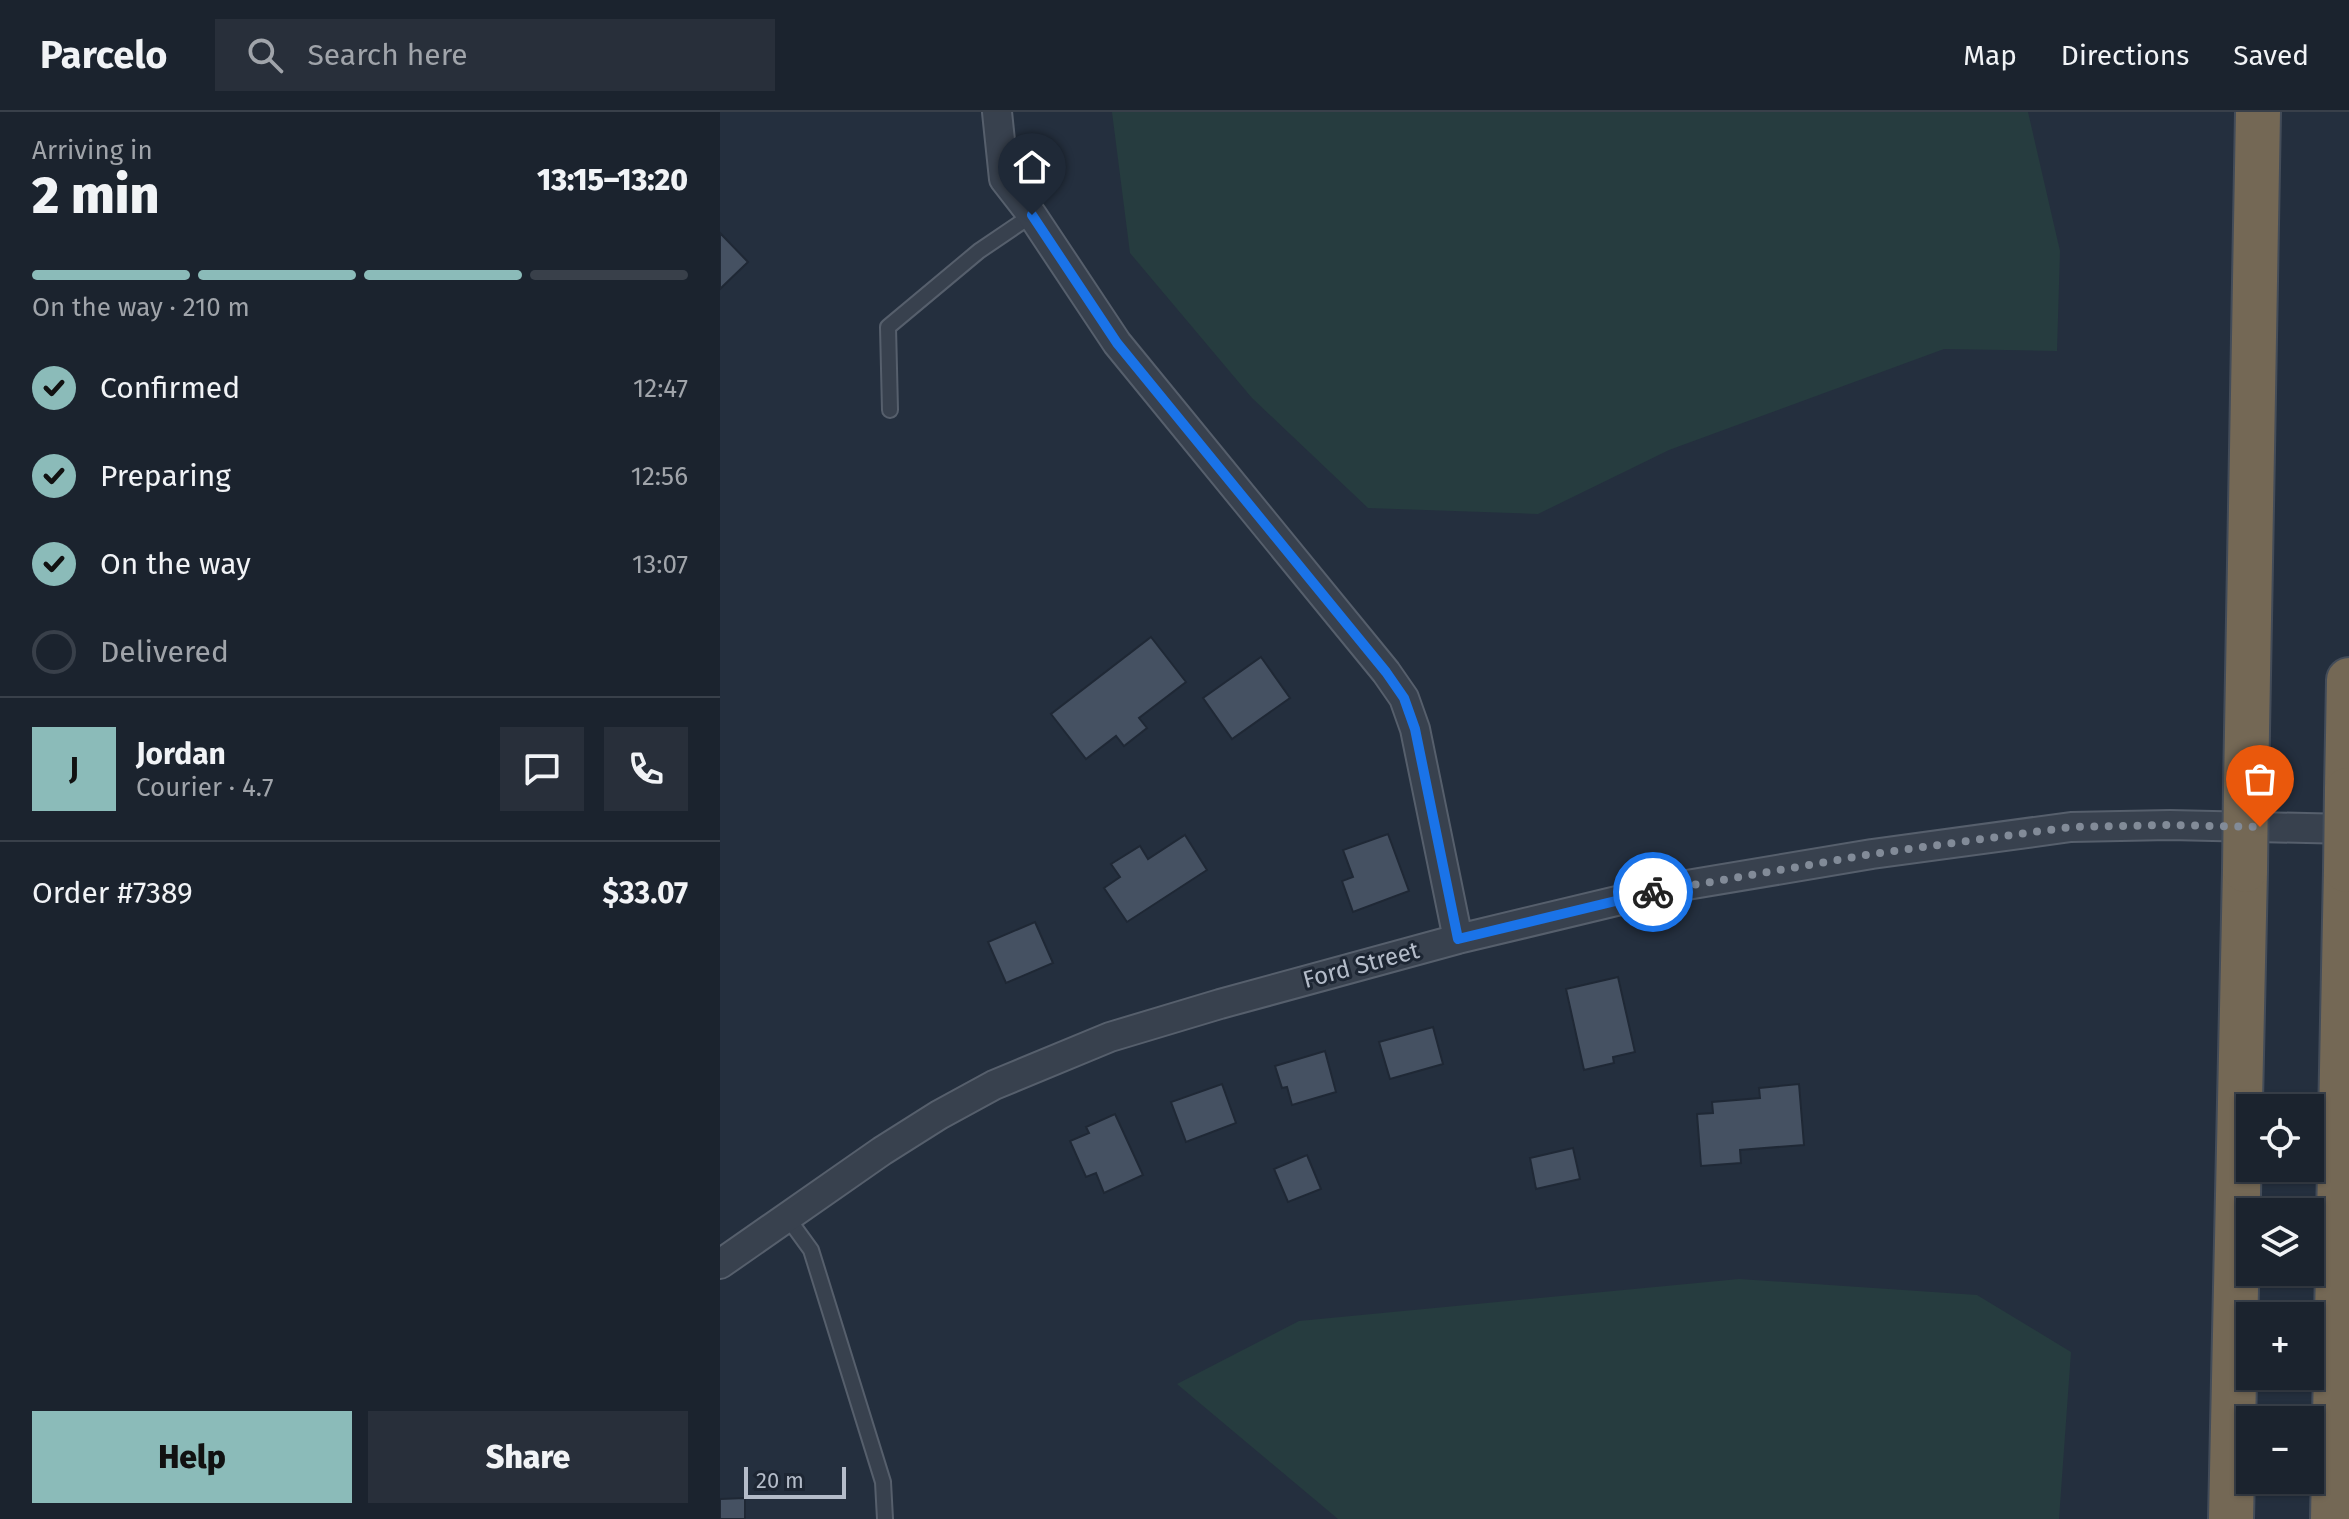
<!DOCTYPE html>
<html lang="en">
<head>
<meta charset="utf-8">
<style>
  :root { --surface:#1b232e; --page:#282f3a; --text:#f1f3f6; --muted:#a0a4aa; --line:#39404a; --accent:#8bbbb9 }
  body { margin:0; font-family:"Fira Sans",sans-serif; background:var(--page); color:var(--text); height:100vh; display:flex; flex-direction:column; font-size:30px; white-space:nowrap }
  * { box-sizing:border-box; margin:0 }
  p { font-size:26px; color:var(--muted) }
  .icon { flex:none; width:44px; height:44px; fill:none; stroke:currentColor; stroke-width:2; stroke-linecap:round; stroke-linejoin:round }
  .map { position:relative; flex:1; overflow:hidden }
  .details { display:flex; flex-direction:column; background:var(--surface); width:720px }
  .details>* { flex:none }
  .fabs { position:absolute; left:1516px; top:982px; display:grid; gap:16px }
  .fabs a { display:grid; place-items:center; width:88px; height:88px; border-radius:0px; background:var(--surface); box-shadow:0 2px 6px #0004,0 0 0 2px var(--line); font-size:40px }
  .scale { position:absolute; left:24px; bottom:20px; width:102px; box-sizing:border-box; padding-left:8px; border:4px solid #b4bcc9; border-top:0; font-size:22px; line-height:28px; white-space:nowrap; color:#b4bcc9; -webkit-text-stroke:6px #1d2633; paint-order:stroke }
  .pin { position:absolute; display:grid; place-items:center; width:68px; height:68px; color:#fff; margin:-82px -34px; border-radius:50% 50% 50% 0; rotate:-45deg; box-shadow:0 0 8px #0007 }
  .pin .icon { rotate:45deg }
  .courier { position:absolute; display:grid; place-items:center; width:80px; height:80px; margin:-40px; border:6px solid #1a73e8; border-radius:50%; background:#fff; color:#222; box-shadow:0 2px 10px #0007 }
  .head em { font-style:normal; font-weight:800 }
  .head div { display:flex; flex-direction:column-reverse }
  .head { display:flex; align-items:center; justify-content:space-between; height:136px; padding:0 32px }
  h1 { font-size:52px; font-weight:800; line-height:60px }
  .bar { display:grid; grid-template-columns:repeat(4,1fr); gap:12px 8px; align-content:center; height:96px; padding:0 32px }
  .bar i { height:10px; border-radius:6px; background:var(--line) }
  .bar .on { background:var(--accent) }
  .bar p { grid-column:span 4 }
  .line { display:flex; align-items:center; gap:20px; padding:0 32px; border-top:2px solid var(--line) }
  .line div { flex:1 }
  .round { display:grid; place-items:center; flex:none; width:84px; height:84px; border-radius:0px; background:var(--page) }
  ol { padding:0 32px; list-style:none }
  li { display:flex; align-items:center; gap:24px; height:88px }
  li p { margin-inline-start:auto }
  li .icon { padding:8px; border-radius:50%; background:var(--accent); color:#111; stroke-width:4 }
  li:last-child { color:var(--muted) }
  li i { width:44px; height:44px; border:4px solid var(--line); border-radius:50% }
  .primary-button { display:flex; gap:16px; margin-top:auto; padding:16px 32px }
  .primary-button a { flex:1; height:92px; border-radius:0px; background:var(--accent); color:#111; font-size:32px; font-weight:800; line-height:92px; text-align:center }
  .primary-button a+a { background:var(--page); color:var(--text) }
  header { display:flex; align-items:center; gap:48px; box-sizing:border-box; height:112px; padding:0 40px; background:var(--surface); border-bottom:2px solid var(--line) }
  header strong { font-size:38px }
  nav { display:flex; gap:44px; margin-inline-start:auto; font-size:28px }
  .search { width:560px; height:72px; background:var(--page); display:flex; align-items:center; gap:20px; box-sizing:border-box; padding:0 28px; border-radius:0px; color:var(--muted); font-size:30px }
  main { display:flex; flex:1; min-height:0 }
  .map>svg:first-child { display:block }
  .green { fill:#263c3f }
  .building { fill:#455162; stroke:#1f2835; stroke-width:2 }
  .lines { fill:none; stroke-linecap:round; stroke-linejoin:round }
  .service-casing { stroke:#565f6c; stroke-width:18 }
  .minor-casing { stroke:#565f6c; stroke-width:32 }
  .motorway-casing { stroke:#434c59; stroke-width:48 }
  .service { stroke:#38414e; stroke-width:14 }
  .minor { stroke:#38414e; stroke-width:28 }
  .motorway { stroke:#746855; stroke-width:44 }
  .motorway-bridge-casing { stroke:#434c59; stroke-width:48; stroke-linecap:butt }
  .motorway-bridge { stroke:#746855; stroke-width:44 }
  .done { stroke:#828b98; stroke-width:8; stroke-dasharray:0 14.4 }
  .route { stroke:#1a73e8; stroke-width:10 }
  .labels { text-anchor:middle; stroke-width:6; stroke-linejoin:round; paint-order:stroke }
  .street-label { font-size:24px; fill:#b4bcc9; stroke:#1d2633 }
</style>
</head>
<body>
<header>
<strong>Parcelo</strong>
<div class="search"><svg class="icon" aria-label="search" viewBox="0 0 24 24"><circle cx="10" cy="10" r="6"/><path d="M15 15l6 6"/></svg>Search here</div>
<nav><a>Map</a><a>Directions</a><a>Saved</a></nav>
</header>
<main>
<section class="details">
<div class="head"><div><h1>2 min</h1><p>Arriving in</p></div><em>13:15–13:20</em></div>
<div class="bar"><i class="on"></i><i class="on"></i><i class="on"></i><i></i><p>On the way · 210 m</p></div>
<ol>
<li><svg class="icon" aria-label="check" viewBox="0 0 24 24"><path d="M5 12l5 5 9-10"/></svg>Confirmed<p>12:47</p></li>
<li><svg class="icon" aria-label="check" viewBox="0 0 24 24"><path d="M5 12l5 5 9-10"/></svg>Preparing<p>12:56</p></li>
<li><svg class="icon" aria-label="check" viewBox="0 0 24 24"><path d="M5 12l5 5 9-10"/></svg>On the way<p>13:07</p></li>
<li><i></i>Delivered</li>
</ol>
<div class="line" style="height:144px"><b class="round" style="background:var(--accent);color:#111">J</b><div><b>Jordan</b><p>Courier · 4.7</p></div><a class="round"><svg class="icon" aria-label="chat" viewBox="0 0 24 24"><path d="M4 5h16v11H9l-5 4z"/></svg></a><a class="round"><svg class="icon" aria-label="phone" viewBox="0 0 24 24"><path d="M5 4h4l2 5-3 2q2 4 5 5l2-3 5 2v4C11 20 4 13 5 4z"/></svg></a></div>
<div class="line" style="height:104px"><div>Order #7389</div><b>$33.07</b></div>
<div class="primary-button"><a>Help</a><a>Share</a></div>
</section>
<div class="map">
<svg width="1629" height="1407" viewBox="0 0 1629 1407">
  <rect width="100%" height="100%" fill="#242f3e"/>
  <!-- green -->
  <path class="green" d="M392,0H1308L1340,139L1337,239L1224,237L949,338L818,402L648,396L532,286L410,141Z
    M1019,1167L1257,1183L1351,1240L1339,1407H618L457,1272L579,1209Z"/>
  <!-- building -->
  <path class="building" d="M0,121L28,150L0,177Z
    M431,525L466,570L419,606L427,616L404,634L396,624L366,647L331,602Z
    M541,545L570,586L512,627L483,586Z
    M668,722L689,779L633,800L622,769L633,765L623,738Z
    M465,723L487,758L407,810L384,776L400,765L391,752L420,734L428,747Z
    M315,810L333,851L286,871L268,830Z
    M898,865L915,940L893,945L894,951L864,958L846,877Z
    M713,915L723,952L670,967L659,930Z
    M605,939L616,980L572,993L567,975L562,976L555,954Z
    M502,972L516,1011L466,1030L451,990Z
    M1079,972L1084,1033L1020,1038L1021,1051L981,1054L977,1002L993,1001L992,990L1040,986L1039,976Z
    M395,1002L423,1063L384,1081L376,1061L366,1065L350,1029L369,1021L366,1015Z
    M853,1036L860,1067L816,1077L810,1046Z
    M587,1043L601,1077L568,1090L554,1057Z
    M25,1386V1407H0V1387Z"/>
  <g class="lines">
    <defs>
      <path id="service" d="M170,298L168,215L259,139L312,103
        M67,1105L91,1138L163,1370L165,1407"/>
      <path id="minor" d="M277,0L284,67L312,103L397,231L666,560L684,586L695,617L738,827
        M0,1152L162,1039L219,1003L274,973L390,925L500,892L738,827L955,775L1152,742L1351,715L1450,713L1629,717"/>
      <path id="motorway" d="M1526,676L1538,0
        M1627,678L1629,568
        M1511,1407L1525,758
        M1613,1407L1626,758"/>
    </defs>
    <!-- service casing -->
    <use href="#service" class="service-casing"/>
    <!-- minor casing -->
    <use href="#minor" class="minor-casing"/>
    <!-- motorway casing -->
    <use href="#motorway" class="motorway-casing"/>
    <!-- service -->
    <use href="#service" class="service"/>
    <!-- minor -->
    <use href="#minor" class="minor"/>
    <!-- motorway -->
    <use href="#motorway" class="motorway"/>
    <defs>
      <path id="motorway-bridge" d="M1525,758L1526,676
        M1626,758L1627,678"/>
    </defs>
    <!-- motorway-bridge casing -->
    <use href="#motorway-bridge" class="motorway-bridge-casing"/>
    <!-- motorway-bridge -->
    <use href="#motorway-bridge" class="motorway-bridge"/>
  </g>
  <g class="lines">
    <!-- done -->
    <path class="done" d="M933,780L1152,742L1351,715L1450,713L1540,715"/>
    <!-- route -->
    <path class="route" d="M312,103L397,231L666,560L684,586L695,617L738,827L933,780"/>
  </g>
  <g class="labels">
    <!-- street labels -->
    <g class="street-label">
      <text transform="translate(641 853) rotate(-15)" y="8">Ford Street</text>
    </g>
  </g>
</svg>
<div class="fabs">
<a><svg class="icon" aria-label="locate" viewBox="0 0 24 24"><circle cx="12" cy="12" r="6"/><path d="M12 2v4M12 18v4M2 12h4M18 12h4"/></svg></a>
<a><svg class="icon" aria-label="layers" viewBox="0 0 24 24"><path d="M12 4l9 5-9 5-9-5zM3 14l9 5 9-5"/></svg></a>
<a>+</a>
<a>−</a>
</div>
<div class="scale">20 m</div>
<div class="pin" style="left:1540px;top:715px;background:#ea580c"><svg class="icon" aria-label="bag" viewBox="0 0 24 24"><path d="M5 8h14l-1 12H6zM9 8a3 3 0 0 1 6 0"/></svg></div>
<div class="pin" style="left:312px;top:103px;background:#1f2937"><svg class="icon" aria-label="home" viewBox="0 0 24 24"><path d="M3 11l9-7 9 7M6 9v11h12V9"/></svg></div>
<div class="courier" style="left:933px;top:780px"><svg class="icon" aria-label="bike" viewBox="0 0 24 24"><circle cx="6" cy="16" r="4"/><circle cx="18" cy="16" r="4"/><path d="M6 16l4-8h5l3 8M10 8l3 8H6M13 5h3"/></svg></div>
</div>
</main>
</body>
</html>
